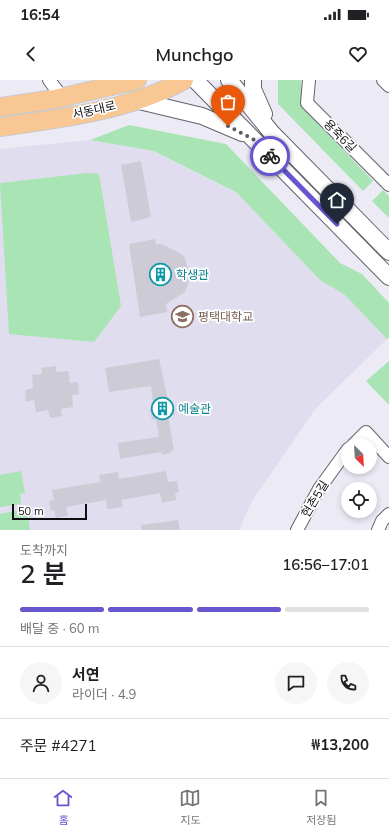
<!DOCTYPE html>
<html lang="ko">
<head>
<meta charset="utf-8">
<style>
  :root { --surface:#fff; --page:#f6f6f6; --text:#202124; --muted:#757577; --line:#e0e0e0; --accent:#6657d0 }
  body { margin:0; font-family:Mulish,"Noto Sans KR",sans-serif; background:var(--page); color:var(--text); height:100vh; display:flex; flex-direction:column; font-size:15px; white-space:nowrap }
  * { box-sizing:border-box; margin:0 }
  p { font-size:13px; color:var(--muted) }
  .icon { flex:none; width:22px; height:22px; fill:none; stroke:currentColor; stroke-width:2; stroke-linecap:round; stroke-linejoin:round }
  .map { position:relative; height:450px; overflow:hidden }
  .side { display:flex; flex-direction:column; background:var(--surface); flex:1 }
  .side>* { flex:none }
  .needle { width:26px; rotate:156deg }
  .controls { position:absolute; left:341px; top:358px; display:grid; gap:8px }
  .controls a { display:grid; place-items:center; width:36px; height:36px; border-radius:50%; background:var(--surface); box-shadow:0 2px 6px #0003; font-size:20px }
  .scale { position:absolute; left:12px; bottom:10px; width:75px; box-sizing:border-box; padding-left:4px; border:2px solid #0f0f12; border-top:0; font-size:11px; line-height:14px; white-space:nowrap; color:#0f0f12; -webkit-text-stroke:3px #fff; paint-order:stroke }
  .pin { position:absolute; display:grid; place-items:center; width:34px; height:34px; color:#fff; margin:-41px -17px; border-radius:50% 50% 50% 0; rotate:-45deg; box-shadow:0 0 4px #0007 }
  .pin .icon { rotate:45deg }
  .courier { position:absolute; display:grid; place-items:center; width:40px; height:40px; margin:-20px; border:3px solid #6657d0; border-radius:50%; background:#fff; color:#222; box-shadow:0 1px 5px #0007 }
  .headline em { font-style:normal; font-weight:600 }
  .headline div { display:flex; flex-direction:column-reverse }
  .headline { display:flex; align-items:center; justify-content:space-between; height:68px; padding:0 20px }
  h1 { font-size:26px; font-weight:600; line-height:30px }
  .bar { display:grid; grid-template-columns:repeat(4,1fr); gap:6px 4px; align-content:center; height:48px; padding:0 20px }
  .bar i { height:5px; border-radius:3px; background:var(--line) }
  .bar .active { background:var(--accent) }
  .bar p { grid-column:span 4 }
  .line { display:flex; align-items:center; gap:10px; padding:0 20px; border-top:1px solid var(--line) }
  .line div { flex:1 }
  .round { display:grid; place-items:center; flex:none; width:42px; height:42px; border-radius:21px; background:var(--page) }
  .status { display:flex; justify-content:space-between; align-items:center; height:28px; padding:0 20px; background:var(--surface); direction:ltr }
  .status svg { height:11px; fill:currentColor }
  header { display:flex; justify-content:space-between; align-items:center; height:52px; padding:0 20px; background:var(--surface); font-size:18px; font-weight:600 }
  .tab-bar { display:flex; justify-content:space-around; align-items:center; height:56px; border-top:1px solid var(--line); background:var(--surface); font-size:11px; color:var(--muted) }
  .tab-bar a { display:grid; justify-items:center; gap:2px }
  .tab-bar .active { color:var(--accent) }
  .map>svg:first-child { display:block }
  .built { fill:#dfddee }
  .green { fill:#a9e4b4 }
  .building { fill:#cdccd6 }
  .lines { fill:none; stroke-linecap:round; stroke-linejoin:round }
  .street-casing { stroke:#63616b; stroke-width:14 }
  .secondary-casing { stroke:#63616b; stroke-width:18 }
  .primary-casing { stroke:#cacacb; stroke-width:20 }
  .street { stroke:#fff; stroke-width:12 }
  .secondary { stroke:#fff; stroke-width:16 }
  .primary { stroke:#f9c794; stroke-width:18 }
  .done { stroke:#5c5c61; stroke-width:4; stroke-dasharray:0 7.2 }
  .route { stroke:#6657d0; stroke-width:5 }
  .labels { text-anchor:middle; stroke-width:3.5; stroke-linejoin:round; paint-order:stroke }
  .street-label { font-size:12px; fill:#0f0f12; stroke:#fff }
  .culture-label { font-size:12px; fill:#0d838f; stroke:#fff; text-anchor:start }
  .education-label { font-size:12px; fill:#785e54; stroke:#fff; text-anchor:start }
</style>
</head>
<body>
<div class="status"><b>16:54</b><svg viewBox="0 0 49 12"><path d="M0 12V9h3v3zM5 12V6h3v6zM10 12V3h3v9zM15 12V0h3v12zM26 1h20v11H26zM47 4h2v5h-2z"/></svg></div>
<header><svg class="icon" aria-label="back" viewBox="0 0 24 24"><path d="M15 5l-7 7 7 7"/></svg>Munchgo<svg class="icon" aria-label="heart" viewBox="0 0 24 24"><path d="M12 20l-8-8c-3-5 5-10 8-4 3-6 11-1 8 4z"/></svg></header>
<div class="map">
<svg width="389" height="450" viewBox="0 0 389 450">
  <rect width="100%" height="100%" fill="#eceaf5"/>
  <!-- built -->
  <path class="built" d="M90,60L154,71L236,112L320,200L345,215L387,259L316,328L252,421L239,450H0V69Z"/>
  <!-- green -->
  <path class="green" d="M278,0H301V26L373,101L363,111L278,24Z
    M129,45L226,64L340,183L362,194L389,223V258L387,259L345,215L320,200L236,112L154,71L90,60Z
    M88,93L99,94L121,226L94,262L9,254L0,103Z
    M383,110L389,116V138L372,121Z
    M389,281V325L366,301Z
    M21,391L25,413L20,414L21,424L0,427V395Z
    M27,429L30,450H0V434Z"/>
  <!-- building -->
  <path class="building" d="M141,81L151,137L131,142L121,85Z
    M155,159L156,164H161L174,170L184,176L188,188L189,201L185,212L166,224L167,232L140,237L129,164Z
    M159,279L169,325L174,324L175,335L168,336L174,370H171V373L162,375L161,372L120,379L118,363L159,357L156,339L152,340L150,329H154L151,306L109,312L105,288Z
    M56,286V292L68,291L70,303L78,302L79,314L72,315L73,327L61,329L62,336L50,338L48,330L36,332L34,320L26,322L25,310L33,308L32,295L42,294L41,288Z
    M166,391L168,402L177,401L179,412L175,413L176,420L162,423L160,413L121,420L123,427L107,429L106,420L66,427L68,436L56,438L54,430L51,431L49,421L54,420L52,410L100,402L99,395L118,392L119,399Z
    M178,440L180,450H142L141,445Z"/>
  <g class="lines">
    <defs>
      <path id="street" d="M49,0L62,17
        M309,0L307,23L389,105
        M383,0L389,6
        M353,365L366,352L389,377
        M297,450L319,409L348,369
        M378,450L382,441L389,434"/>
      <path id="secondary" d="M195,0L389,197
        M229,0L271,52L389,172
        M253,0V9L264,34
        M135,20L202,36L242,53"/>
      <path id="primary" d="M0,27L55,19L137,0
        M0,47C60,39 131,30 184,0"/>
    </defs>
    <!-- street casing -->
    <use href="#street" class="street-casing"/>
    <!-- secondary casing -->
    <use href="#secondary" class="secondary-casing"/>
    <!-- primary casing -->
    <use href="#primary" class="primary-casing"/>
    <!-- street -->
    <use href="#street" class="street"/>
    <!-- secondary -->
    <use href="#secondary" class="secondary"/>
    <!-- primary -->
    <use href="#primary" class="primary"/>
  </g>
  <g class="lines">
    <!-- done -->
    <path class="done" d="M228,46L253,59L270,76"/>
    <!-- route -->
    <path class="route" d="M270,76L337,144"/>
  </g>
  <!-- icons -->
  <defs>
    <symbol id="building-ring" viewBox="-11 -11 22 22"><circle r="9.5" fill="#fff" stroke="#0f9aa8" stroke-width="1.5"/><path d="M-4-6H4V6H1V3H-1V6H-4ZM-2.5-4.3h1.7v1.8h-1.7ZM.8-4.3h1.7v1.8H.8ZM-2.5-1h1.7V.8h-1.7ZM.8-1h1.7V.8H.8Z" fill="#0f9aa8"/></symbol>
    <symbol id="university-ring" viewBox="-11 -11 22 22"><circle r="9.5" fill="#fff" stroke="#8d6e63" stroke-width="1.5"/><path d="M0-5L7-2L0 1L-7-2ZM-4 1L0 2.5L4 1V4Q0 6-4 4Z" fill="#8d6e63"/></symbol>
  </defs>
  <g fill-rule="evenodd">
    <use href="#building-ring" x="148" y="182" width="25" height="25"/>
    <use href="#university-ring" x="170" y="224" width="25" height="25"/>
    <use href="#building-ring" x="150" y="316" width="25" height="25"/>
  </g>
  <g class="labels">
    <!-- street labels -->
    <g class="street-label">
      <text transform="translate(94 30) rotate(-13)" y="4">서동대로</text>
      <text transform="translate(340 56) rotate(45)" y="4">용죽6길</text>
      <text transform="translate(315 419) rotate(-59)" y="4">현촌5길</text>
    </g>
    <!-- culture labels -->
    <g class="culture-label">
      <text x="176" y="199">학생관</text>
      <text x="178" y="333">예술관</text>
    </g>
    <!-- education labels -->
    <g class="education-label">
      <text x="198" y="241">평택대학교</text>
    </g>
  </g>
</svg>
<div class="controls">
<a><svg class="needle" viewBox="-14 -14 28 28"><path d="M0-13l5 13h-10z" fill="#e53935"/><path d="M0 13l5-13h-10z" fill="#757577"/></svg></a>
<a><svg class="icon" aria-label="locate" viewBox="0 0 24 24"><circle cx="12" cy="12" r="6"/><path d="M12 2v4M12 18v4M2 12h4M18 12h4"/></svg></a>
</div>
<div class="scale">50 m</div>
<div class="pin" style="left:228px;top:46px;background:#ea580c"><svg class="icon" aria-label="bag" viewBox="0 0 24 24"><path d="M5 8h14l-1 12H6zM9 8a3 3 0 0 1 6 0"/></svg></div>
<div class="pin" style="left:337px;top:144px;background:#1f2937"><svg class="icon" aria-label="home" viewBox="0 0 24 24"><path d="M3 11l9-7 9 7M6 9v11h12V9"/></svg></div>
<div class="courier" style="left:270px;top:76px"><svg class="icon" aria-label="bike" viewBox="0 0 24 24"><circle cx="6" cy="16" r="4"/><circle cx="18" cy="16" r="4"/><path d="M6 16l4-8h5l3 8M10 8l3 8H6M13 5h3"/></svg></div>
</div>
<section class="side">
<div class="headline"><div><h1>2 분</h1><p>도착까지</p></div><em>16:56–17:01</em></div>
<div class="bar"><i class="active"></i><i class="active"></i><i class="active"></i><i></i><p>배달 중 · 60 m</p></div>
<div class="line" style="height:72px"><a class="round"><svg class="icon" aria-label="person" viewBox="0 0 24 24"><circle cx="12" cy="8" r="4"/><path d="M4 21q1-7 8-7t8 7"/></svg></a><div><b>서연</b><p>라이더 · 4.9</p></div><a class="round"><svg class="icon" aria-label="chat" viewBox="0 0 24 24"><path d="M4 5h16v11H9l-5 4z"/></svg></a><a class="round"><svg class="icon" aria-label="phone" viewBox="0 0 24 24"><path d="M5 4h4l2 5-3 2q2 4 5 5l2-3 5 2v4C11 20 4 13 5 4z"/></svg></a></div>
<div class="line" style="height:52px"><div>주문 #4271</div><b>₩13,200</b></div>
</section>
<nav class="tab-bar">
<a class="active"><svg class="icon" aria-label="home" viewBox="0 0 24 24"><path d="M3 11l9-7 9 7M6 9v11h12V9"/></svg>홈</a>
<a><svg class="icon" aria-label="map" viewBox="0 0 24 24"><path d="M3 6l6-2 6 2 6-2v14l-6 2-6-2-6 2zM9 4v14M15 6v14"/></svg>지도</a>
<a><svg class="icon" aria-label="saved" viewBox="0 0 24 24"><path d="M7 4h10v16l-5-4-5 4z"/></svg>저장됨</a>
</nav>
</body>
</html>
